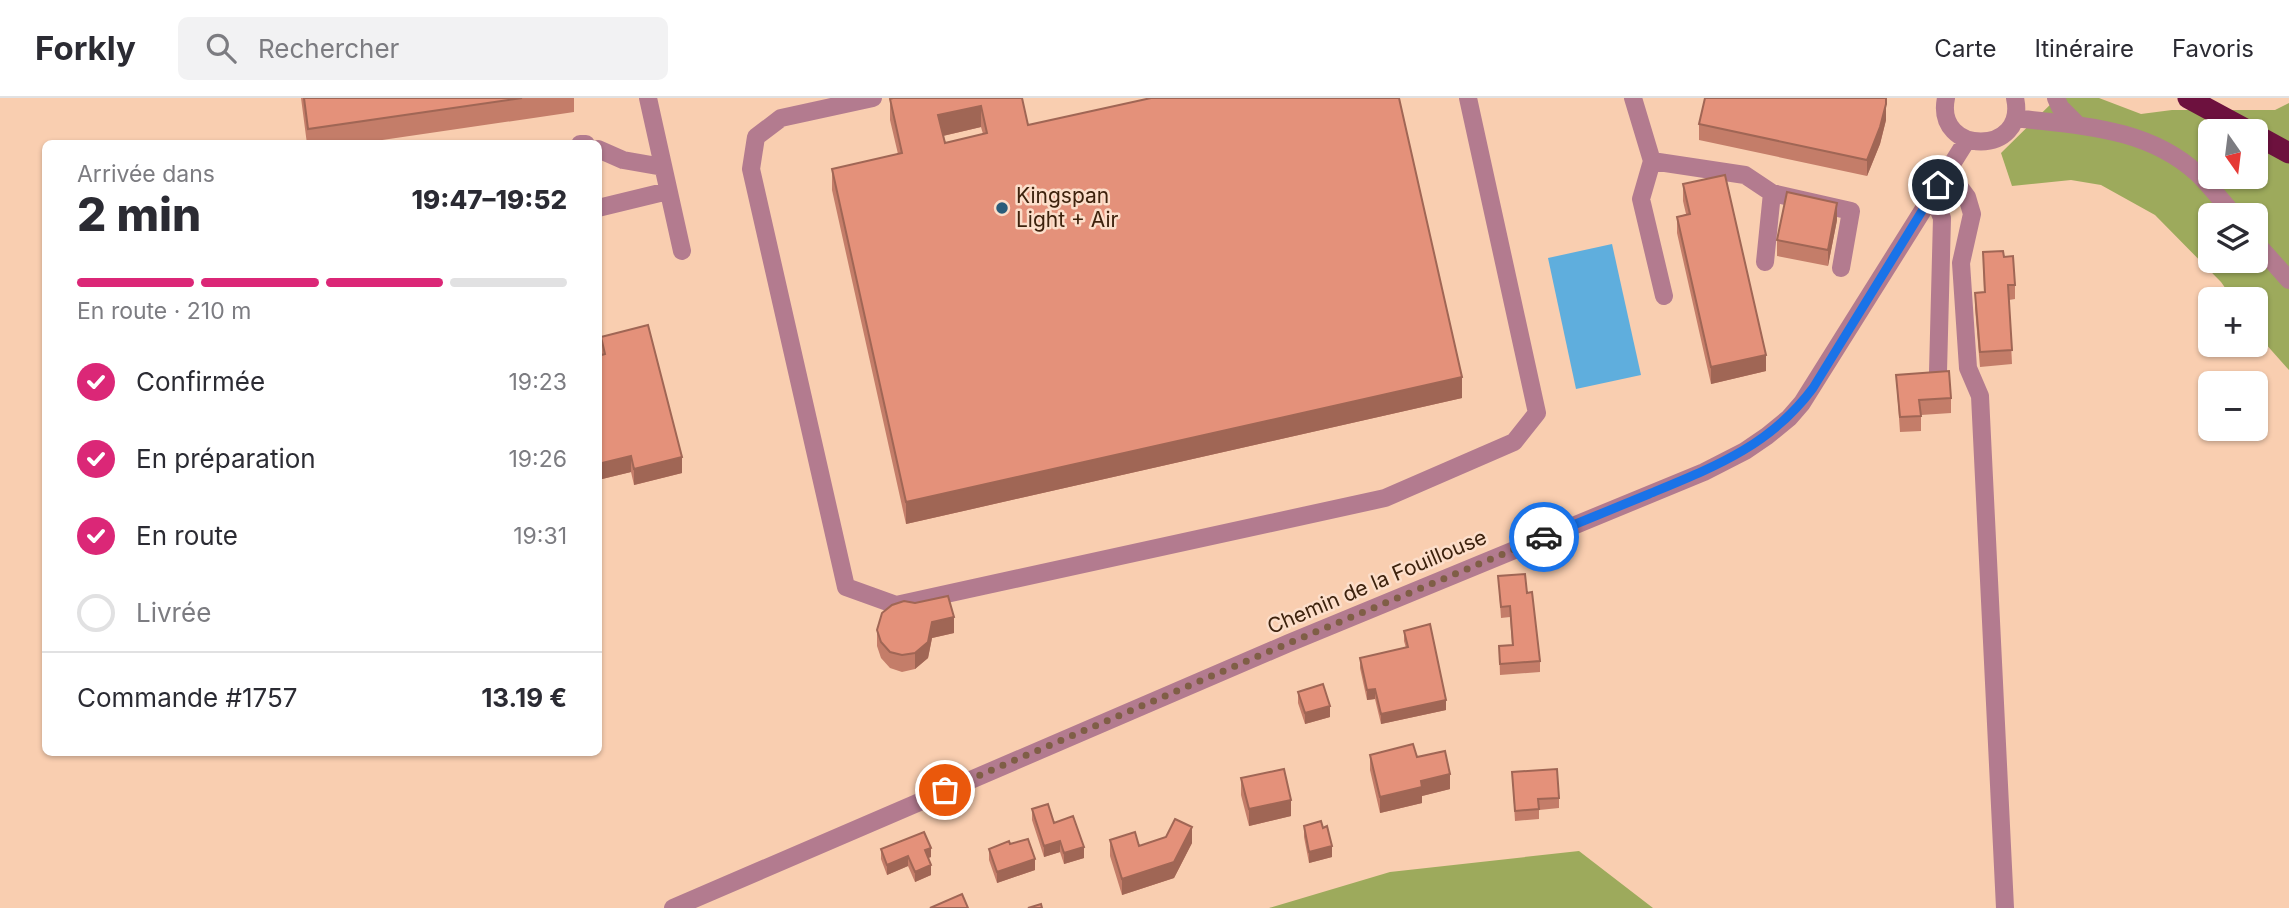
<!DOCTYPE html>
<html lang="fr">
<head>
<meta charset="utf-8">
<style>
  :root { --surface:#fff; --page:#f2f2f3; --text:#2b2b33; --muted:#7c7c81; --line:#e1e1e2; --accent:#db2777 }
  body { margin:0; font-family:Inter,sans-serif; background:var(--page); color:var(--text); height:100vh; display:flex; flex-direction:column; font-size:26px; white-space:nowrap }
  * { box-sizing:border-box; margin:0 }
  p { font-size:23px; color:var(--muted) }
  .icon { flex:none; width:38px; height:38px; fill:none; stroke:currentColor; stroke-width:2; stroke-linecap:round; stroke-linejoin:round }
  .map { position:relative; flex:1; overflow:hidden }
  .details { position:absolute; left:42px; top:42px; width:560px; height:616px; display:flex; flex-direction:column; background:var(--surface); border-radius:10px; box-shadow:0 2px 5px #0004 }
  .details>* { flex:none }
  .needle { width:46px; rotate:166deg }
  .tools { position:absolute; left:2198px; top:21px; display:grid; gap:14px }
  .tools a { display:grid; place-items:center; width:70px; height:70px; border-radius:10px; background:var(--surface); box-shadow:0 2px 5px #0004; font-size:35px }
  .pin { position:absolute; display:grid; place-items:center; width:60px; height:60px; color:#fff; margin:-30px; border:4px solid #fff; border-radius:50%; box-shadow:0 2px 7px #0007 }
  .courier { position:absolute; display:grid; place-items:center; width:70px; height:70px; margin:-35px; border:5px solid #1a73e8; border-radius:50%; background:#fff; color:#222; box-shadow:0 2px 9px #0007 }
  .overview em { font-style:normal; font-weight:800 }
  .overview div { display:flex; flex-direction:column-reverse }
  .overview { display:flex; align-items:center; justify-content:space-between; height:119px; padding:0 35px }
  h1 { font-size:46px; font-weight:800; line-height:52px }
  .bar { display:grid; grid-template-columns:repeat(4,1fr); gap:10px 7px; align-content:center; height:84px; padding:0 35px }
  .bar i { height:9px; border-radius:5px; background:var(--line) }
  .bar .current { background:var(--accent) }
  .bar p { grid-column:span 4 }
  .line { display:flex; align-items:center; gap:18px; padding:0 35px; border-top:2px solid var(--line) }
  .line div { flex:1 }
  ol { padding:0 35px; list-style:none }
  li { display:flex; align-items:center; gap:21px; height:77px }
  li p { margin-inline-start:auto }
  li .icon { padding:7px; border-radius:50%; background:var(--accent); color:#fff; stroke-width:4 }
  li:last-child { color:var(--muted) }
  li i { width:38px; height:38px; border:4px solid var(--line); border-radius:50% }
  header { display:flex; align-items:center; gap:42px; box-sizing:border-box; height:98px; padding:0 35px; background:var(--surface); border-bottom:2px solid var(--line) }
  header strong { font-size:33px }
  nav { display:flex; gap:38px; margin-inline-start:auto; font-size:24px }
  .search { width:490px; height:63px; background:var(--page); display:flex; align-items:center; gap:18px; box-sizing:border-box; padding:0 24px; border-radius:10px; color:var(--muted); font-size:26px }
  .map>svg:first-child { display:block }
  .forest { fill:#9daa5c; fill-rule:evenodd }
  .water { fill:#5faedd }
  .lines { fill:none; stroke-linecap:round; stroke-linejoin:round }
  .minor { stroke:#b37b8f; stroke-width:18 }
  .highway { stroke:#6d113e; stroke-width:21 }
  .wall { fill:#c47d69; fill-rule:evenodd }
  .shaded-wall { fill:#a06655 }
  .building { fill:#e4917a; stroke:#a06655; stroke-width:2; fill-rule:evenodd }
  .done { stroke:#7f5e46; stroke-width:7; stroke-dasharray:0 12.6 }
  .route { stroke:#1a73e8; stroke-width:9 }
  .poi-dot { fill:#2a5c7a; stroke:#fcdeca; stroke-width:2.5 }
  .labels { text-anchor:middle; stroke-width:5; stroke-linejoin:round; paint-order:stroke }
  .poi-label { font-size:21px; fill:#3d220d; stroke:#fcdeca; text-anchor:start }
  .street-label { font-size:21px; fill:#3d220d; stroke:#fcdeca }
</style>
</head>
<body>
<header>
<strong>Forkly</strong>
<div class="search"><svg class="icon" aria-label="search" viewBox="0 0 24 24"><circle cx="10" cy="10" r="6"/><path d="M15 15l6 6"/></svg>Rechercher</div>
<nav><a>Carte</a><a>Itinéraire</a><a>Favoris</a></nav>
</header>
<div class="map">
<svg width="2289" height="810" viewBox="0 0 2289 810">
  <rect width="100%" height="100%" fill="#f9ceb0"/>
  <!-- forest -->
  <path class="forest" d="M2057,0H2099L2141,16L2172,12H2275L2289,5V272L2256,235V201H2233L2221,184L2155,117L2101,87L2071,82L2012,88L2001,55ZM2210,33H2256V79H2210ZM2210,117H2256V163H2210Z
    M1579,753L1653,810H1269L1390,774Z"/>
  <!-- water -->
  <path class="water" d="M1612,146L1641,277L1576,291L1548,160Z"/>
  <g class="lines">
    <!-- minor -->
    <path class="minor" d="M648,0L682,153
      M873,0L781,20L756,39L751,71L846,489L896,507L1385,400L1514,344L1537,315L1468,0
      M1633,0L1652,63L1745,77L1772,95L1851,113L1841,170
      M1946,0C1934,58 2028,58 2015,0
      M2056,0L2060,9L2077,26
      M2015,20C2080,28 2147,29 2198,76C2211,89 2222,103 2234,117
      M580,46H586
      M598,51L623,62L663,69
      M1652,63L1641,101L1664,198
      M1947,72L1967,99L1972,116L1961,165L1968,270L1980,298L2005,810
      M1929,102L1936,106L1942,120L1938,274
      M598,110L668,93
      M2256,145L2289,182
      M1765,164L1772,95
      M673,810L1289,545L1704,374L1745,353L1767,338L1789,320L1802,305L1967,42"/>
    <!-- highway -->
    <path class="highway" d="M2188,0L2249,33
      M2256,37L2289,55"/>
  </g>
  <!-- wall -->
  <path class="wall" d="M301,0H574V14L355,46H307Z
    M1022,0L1028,27L1462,300L906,426L832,92V71L898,56L890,22V1ZM981,29L983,36L945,45L943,38Z
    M1886,22L1880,46L1867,78L1699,42V26Z
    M1683,86L1766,273L1711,286L1677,135V119L1686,116L1683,103Z
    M1837,122L1828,168L1777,158V142Z
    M1983,154L2004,159L2015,187V201L2009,202L2012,266L1980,269L1975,210V195H1984Z
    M601,239L682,375L634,387L631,374L598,382V258L601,257Z
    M1896,277L1951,300V315L1921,317V333L1900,334Z
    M1498,478L1527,495L1540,563V574L1500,577L1499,548L1512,547L1510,519L1501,520Z
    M877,532L954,535L932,540L928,560L915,571L902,574L890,570L881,560L877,548Z
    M1404,533L1446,612L1381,626L1375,601L1367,602L1360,570V560L1406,550L1404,543Z
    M1298,594L1330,619L1305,626L1298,605Z
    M1370,657L1417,659L1450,691L1422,698V705L1380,715L1370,672Z
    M1512,674L1559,700V710L1539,712V721L1515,723Z
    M1241,680L1291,718L1249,728L1241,697Z
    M1032,711L1054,725L1084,760L1064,766L1060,754L1044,759L1032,722Z
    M1304,728L1332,759L1309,765L1304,739Z
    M1110,742L1139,748L1192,745L1174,780L1122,797L1110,758Z
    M881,751L931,759L928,760L931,777L915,784L908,768L887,777L881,761Z
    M989,751L1035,772L997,785L989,762Z"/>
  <!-- shaded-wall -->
  <path class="shaded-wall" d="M1886,6V22L1880,46L1867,78V62Z
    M981,8V29L938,39V17Z
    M1837,105V122L1828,168V152Z
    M1766,257V273L1711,286V269Z
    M1462,279V300L906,426V404Z
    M631,358V374L598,382V366Z
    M682,359V375L634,387V371Z
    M954,519V535L932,540L928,560L915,571V555L932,524Z
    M1375,591V601L1367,602V592Z
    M1446,602V612L1381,626V616Z
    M1330,608V619L1305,626V615Z
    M1450,676V691L1422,698V705L1380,715V699L1421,683Z
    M1291,702V718L1249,728V711Z
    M1192,729V745L1174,780L1122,797V781Z
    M1060,743V754L1044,759V748Z
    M1332,748V759L1309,765V754Z
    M1084,749V760L1064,766V755Z
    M931,750V759L925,761V752Z
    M908,758V768L887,777V767Z
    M1035,761V772L997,785V774Z
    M931,767V777L915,784V774Z"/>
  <!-- building -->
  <path class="building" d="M304,0H522L308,31Z
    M893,0H1022L1028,27L1151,0H1399L1462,279L906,404L832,71L902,55L890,1ZM981,8L987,35L945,45L938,17Z
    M1705,0H1886V6L1880,29L1867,62L1699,26Z
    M1725,77L1766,257L1711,269L1677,119L1690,116L1683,86Z
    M1787,94L1837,105L1828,152L1777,142Z
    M2003,153L2004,159L2013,158L2015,187H2008L2012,252L1980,254L1975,195L1985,194L1983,154Z
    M648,227L682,359L634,371L631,358L598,366V258L605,256L601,239Z
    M1949,273L1951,300L1919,302L1921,318L1900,319L1896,277Z
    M1525,476L1527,495L1532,494L1540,563L1500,566L1499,548L1513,547L1510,508L1501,509L1498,478Z
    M948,498L954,519L932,524L928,544L915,555L902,557L890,554L881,544L877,532L882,515L892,507L904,503L915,505Z
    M1430,526L1446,602L1381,616L1375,591L1367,592L1360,560L1408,549L1404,533Z
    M1323,586L1330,608L1305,615L1298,594Z
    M1413,646L1417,659L1445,653L1450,676L1421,683L1422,689L1380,699L1370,657Z
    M1284,671L1291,702L1249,711L1241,680Z
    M1557,671L1559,700L1538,701L1539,711L1515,713L1512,674Z
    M1048,706L1054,725L1073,718L1084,749L1064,755L1060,743L1044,748L1032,711Z
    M1175,721L1192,729L1174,764L1122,781L1110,742L1135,734L1139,748L1166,739Z
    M1321,723L1323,730L1327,728L1332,748L1309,754L1304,728Z
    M924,734L931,750L925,752L931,767L915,774L908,758L887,767L881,751Z
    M1028,741L1035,761L997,774L989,751L1009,743L1010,746Z
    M962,796L968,810H930Z
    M1041,806L1042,810H1028Z"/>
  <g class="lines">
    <!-- done -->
    <path class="done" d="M945,692L1289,545L1544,439"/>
    <!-- route -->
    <path class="route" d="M1544,439C1579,425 1614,410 1649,396C1714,369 1770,348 1813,290L1938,87"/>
  </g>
  <!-- markers -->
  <circle class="poi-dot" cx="1002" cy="110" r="7"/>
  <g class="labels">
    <!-- poi labels -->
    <g class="poi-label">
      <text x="1016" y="105">Kingspan<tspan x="1016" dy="24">Light + Air</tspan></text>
    </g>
    <!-- street labels -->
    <g class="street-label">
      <text transform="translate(1377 484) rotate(-23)" y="7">Chemin de la Fouillouse</text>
    </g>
  </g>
</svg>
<div class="tools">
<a><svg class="needle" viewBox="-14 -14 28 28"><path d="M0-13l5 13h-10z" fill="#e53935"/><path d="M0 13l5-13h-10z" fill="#7c7c81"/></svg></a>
<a><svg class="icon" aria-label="layers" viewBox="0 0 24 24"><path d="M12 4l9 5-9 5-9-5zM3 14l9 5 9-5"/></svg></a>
<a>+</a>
<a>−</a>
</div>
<div class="pin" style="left:945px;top:692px;background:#ea580c"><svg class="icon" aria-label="bag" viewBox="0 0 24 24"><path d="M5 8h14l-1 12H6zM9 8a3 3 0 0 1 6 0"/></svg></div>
<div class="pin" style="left:1938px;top:87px;background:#1f2937"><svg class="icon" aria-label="home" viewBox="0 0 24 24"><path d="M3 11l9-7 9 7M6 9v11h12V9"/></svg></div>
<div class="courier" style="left:1544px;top:439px"><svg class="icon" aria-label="car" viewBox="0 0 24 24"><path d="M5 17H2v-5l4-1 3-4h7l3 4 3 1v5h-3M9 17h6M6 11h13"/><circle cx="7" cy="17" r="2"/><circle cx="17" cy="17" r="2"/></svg></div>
<section class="details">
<div class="overview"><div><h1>2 min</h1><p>Arrivée dans</p></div><em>19:47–19:52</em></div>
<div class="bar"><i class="current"></i><i class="current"></i><i class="current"></i><i></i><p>En route · 210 m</p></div>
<ol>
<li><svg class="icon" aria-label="check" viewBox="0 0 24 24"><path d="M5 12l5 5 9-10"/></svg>Confirmée<p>19:23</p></li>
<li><svg class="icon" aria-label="check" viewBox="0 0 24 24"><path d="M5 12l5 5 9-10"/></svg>En préparation<p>19:26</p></li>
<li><svg class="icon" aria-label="check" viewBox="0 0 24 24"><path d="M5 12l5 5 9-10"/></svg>En route<p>19:31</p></li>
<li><i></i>Livrée</li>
</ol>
<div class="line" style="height:91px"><div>Commande #1757</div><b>13.19 €</b></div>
</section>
</div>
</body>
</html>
